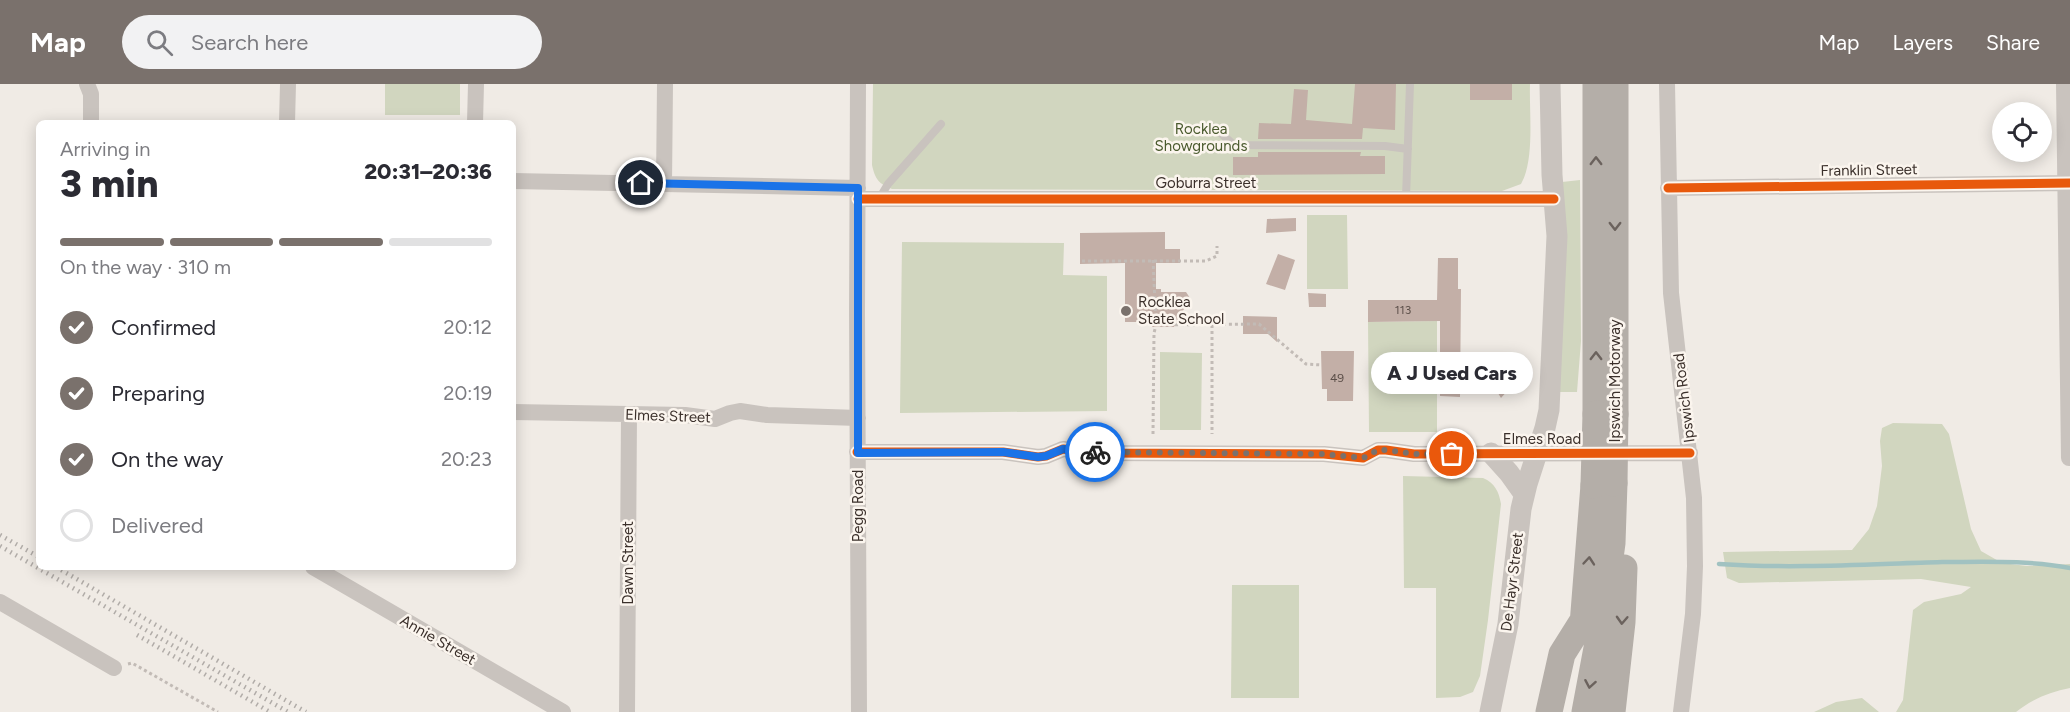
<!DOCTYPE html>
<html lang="en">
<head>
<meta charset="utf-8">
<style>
  :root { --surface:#fff; --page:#f2f2f3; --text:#2b2b33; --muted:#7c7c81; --line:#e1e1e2; --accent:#7a716c }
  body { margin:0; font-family:Figtree,sans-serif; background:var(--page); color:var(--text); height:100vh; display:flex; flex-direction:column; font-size:22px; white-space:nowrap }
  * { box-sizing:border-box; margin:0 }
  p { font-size:20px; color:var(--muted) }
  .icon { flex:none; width:33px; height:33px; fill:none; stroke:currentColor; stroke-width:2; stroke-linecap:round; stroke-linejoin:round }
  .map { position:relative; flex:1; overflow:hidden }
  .side { position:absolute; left:36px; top:36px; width:480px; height:450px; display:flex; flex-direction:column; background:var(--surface); border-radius:9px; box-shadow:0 3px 15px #0003 }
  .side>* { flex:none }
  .controls { position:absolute; left:1992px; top:18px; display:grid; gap:12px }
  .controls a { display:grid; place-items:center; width:60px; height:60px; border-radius:50%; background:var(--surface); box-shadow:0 3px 15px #0003; font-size:30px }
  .pin { position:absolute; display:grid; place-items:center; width:51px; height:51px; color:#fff; margin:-26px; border:3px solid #fff; border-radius:50%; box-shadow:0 2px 6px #0007 }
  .courier { position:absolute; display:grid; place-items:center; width:60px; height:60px; margin:-30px; border:4px solid #1a73e8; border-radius:50%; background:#fff; color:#222; box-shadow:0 2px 8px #0007 }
  .bubble { position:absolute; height:42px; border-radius:21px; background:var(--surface); box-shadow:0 3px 15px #0003; font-size:20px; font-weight:800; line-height:42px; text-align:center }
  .overview em { font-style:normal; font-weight:800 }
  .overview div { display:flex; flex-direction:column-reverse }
  .overview { display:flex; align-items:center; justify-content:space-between; height:102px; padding:0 24px }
  h1 { font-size:39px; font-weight:800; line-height:45px }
  .bar { display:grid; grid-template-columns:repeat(4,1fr); gap:9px 6px; align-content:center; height:72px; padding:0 24px }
  .bar i { height:8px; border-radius:4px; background:var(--line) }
  .bar .selected { background:var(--accent) }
  .bar p { grid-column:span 4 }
  ol { padding:0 24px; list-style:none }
  li { display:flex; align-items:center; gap:18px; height:66px }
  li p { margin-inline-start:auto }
  li .icon { padding:6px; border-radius:50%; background:var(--accent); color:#fff; stroke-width:4 }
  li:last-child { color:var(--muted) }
  li i { width:33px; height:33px; border:3px solid var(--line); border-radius:50% }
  header { display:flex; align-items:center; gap:36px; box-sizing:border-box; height:84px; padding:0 30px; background:var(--accent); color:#fff }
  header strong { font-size:28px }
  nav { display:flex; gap:33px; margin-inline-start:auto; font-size:21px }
  .search { width:420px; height:54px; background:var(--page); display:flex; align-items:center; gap:15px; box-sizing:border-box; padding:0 21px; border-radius:33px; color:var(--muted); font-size:22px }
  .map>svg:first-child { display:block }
  .green { fill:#d1d6bf }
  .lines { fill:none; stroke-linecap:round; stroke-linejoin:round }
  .stream { stroke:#a1c2c1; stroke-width:4.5 }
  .building { fill:#c3afa7 }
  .path { stroke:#c2bbb6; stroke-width:3; stroke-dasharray:3 3; stroke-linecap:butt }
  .service { stroke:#c9c3be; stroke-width:8 }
  .minor { stroke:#c9c3be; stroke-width:16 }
  .tertiary { stroke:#c9c3be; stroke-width:21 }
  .trunk { stroke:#b4aea8; stroke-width:27 }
  .rail { stroke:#b1aca8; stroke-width:4.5; stroke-dasharray:1.5 4.5; stroke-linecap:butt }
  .trunk-bridge { stroke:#b4aea8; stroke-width:27 }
  .cycleway-casing { stroke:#fbf5ee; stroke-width:13 }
  .cycleway { stroke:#e8590c; stroke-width:9 }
  .oneway { stroke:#6b625d }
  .done { stroke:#7a716c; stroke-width:6; stroke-dasharray:0 10.8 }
  .route { stroke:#1a73e8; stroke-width:8 }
  .poi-dot { fill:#7a716c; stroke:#fbf5ee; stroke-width:2 }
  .labels { text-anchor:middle; stroke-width:5; stroke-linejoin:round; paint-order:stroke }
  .number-label { font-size:12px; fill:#5d504a }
  .park-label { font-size:15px; fill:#4a5a2e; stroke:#fbf5ee }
  .street-label { font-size:15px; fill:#3b302b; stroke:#fbf5ee }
  .poi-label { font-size:15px; fill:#3b302b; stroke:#fbf5ee; text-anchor:start }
</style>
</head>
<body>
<header>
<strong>Map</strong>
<div class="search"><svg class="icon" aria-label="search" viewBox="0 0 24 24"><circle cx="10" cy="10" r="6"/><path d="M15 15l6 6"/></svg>Search here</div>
<nav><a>Map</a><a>Layers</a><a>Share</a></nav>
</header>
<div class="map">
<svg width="2070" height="628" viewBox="0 0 2070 628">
  <rect width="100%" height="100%" fill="#f0ebe5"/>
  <!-- green -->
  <path class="green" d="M385,0H460V31H385Z
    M873,0H1530C1529,28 1535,76 1521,100L1502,107L892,105C879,100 875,95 872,81Z
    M1580,96L1581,257L1577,308H1558L1562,98Z
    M1307,131H1347L1348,205H1307Z
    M902,158L1064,159L1063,191L1107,192V327L900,329Z
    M1437,237V348H1369L1368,238Z
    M1160,268L1202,269L1201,346H1160Z
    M1893,339L1942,340L1949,350L1971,445L1981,467L2002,479L2027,482L2070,480V604C2050,608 2032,615 2016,628H1896L1903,616L1913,526L1924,518L1961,510L1971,503L1921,495L1739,499L1727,494L1723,468L1852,466L1869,445L1877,422L1882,382L1880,357L1882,344Z
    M1403,392L1483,394C1495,399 1499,408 1501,420L1488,536L1480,592L1473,608L1460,613L1436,614V504H1404Z
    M1232,501H1299V614H1231Z
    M1862,614L1879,628H1814L1836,618Z"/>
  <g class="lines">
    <!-- stream -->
    <path class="stream" d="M1719,480C1793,485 1868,480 1942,478C1984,478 2028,476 2070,484"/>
  </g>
  <!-- building -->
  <path class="building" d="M1355,0H1396L1395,46L1363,44L1362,55H1258L1259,39L1291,40L1294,5L1308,6L1306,36L1352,40Z
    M1470,0H1512V16H1470Z
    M1258,68H1361L1360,72H1385V90L1233,91V73H1258Z
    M1296,134V147L1266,149L1267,135Z
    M1165,148V165H1180V179H1156V205H1161V208H1186L1190,214L1174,243H1152V238H1125V179L1080,180V149Z
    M1278,170L1295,176L1285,206L1266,200Z
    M1438,174H1458V205H1461L1460,313L1440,312V237L1368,238V216H1437Z
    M1308,209L1326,210V223H1309Z
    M1243,232L1277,233V258L1268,250H1243Z
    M1321,267H1354L1353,317H1327V305H1322Z
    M1498,271L1525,287L1501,314L1484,286Z"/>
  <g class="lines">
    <!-- path -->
    <path class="path" d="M1153,176L1156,241L1259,240L1306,280L1322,281
      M1082,177H1206L1217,172V162
      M1212,241V350
      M1153,350L1154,249L1156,241
      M128,580L132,579L218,628"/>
    <!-- service -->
    <path class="service" d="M1215,44L1234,61L1385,62L1408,65
      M1406,114L1410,0
      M879,115L888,100L941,40"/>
    <!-- minor -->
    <path class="minor" d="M87,0L91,10V39
      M858,0L857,229L859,628
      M1667,0L1671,209L1694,414L1695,482L1693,530L1681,628
      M2064,0L2069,374
      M287,39L288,0
      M475,39L476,0
      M513,97L858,104
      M664,100L665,0
      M1668,104L2070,99
      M858,115H1554
      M513,328L685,331L715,335L730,329L740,327L767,331L858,334
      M857,368H1003L1038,373L1046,372L1063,365L1099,369L1324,370L1363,374L1378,366H1386L1414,370L1690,369
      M313,483L563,628
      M0,518L114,584
      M627,628L629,330"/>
    <!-- tertiary -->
    <path class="tertiary" d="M1491,369L1509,389L1524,410
      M1490,628L1508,540L1521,425L1527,400L1545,344L1549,326L1557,152L1552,91L1550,0"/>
    <!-- trunk -->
    <path class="trunk" d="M1596,0V330
      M1615,330V0
      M1583,541L1594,401
      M1549,628L1562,570L1584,535
      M1585,628L1600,548L1612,459L1614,399
      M1612,628L1622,538L1624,484"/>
    <!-- rail -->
    <path class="rail" d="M0,451L39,473
      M0,462L288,628
      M56,483L306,628
      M137,551L270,628"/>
    <!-- trunk-bridge -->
    <path class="trunk-bridge" d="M1614,399L1615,330
      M1594,401L1596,330"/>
    <defs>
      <path id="cycleway" d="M1668,104L2070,99
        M858,115H1554
        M857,368H1003L1038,373L1046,372L1063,365L1099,369L1324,370L1363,374L1378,366H1386L1414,370L1690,369"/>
    </defs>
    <!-- cycleway casing -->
    <use href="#cycleway" class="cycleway-casing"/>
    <!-- cycleway -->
    <use href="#cycleway" class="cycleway"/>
  </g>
  <!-- one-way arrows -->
  <defs><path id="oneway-chevron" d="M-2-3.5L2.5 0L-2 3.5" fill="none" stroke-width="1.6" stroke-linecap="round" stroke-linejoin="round" transform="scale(1.5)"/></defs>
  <g class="oneway">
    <use href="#oneway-chevron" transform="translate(1596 77) rotate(-90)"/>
    <use href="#oneway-chevron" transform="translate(1615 142) rotate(90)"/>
    <use href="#oneway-chevron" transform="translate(1596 272) rotate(-90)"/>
    <use href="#oneway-chevron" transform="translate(1589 477) rotate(-85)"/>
    <use href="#oneway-chevron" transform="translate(1622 536) rotate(93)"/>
    <use href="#oneway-chevron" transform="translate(1590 600) rotate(100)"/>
  </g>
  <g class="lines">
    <!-- done -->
    <path class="done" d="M1095,368L1324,370L1363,374L1378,366H1386L1414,370H1452"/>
    <!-- route -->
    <path class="route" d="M641,99L858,104V369L1003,368L1038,373L1046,372L1063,365L1095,368"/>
  </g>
  <!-- markers -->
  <circle class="poi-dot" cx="1126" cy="227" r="6"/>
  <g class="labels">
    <!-- number labels -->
    <g class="number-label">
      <text x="1403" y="230">113</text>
      <text x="1337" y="298">49</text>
    </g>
    <!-- park labels -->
    <g class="park-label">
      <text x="1201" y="50">Rocklea<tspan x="1201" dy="17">Showgrounds</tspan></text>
    </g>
    <!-- street labels -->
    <g class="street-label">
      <text transform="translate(1869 86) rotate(-1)" y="5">Franklin Street</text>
      <text x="1206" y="104">Goburra Street</text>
      <text transform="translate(1615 297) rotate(-90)" y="5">Ipswich Motorway</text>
      <text transform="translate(1684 314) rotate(-97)" y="5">Ipswich Road</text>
      <text transform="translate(668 332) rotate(2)" y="5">Elmes Street</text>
      <text x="1542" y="360">Elmes Road</text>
      <text transform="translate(858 422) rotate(-90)" y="5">Pegg Road</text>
      <text transform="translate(628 479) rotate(-90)" y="5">Dawn Street</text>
      <text transform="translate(1512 498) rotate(-83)" y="5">De Hayr Street</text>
      <text transform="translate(438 556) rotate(30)" y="5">Annie Street</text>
    </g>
    <!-- poi labels -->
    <g class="poi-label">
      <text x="1138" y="223">Rocklea<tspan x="1138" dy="17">State School</tspan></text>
    </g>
  </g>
</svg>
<div class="controls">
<a><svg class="icon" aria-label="locate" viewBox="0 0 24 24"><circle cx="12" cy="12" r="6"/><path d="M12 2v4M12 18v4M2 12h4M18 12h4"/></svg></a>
</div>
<div class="pin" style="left:1452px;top:370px;background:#ea580c"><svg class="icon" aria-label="bag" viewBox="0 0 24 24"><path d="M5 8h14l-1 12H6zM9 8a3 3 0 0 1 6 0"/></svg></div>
<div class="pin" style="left:641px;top:99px;background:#1f2937"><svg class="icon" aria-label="home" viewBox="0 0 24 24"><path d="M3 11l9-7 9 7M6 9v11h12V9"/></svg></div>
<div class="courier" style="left:1095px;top:368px"><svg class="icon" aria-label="bike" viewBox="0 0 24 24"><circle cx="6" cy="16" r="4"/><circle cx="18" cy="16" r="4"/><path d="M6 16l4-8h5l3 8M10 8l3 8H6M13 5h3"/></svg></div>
<div class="bubble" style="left:1371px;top:268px;width:162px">A J Used Cars</div>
<section class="side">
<div class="overview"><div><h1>3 min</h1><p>Arriving in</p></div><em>20:31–20:36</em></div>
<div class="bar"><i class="selected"></i><i class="selected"></i><i class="selected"></i><i></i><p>On the way · 310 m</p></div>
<ol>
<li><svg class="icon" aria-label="check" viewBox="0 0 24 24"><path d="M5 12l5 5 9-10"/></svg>Confirmed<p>20:12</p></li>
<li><svg class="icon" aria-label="check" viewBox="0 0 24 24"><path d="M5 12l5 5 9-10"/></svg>Preparing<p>20:19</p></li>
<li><svg class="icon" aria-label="check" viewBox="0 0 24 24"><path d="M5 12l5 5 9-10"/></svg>On the way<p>20:23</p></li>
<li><i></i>Delivered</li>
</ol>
</section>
</div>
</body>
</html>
